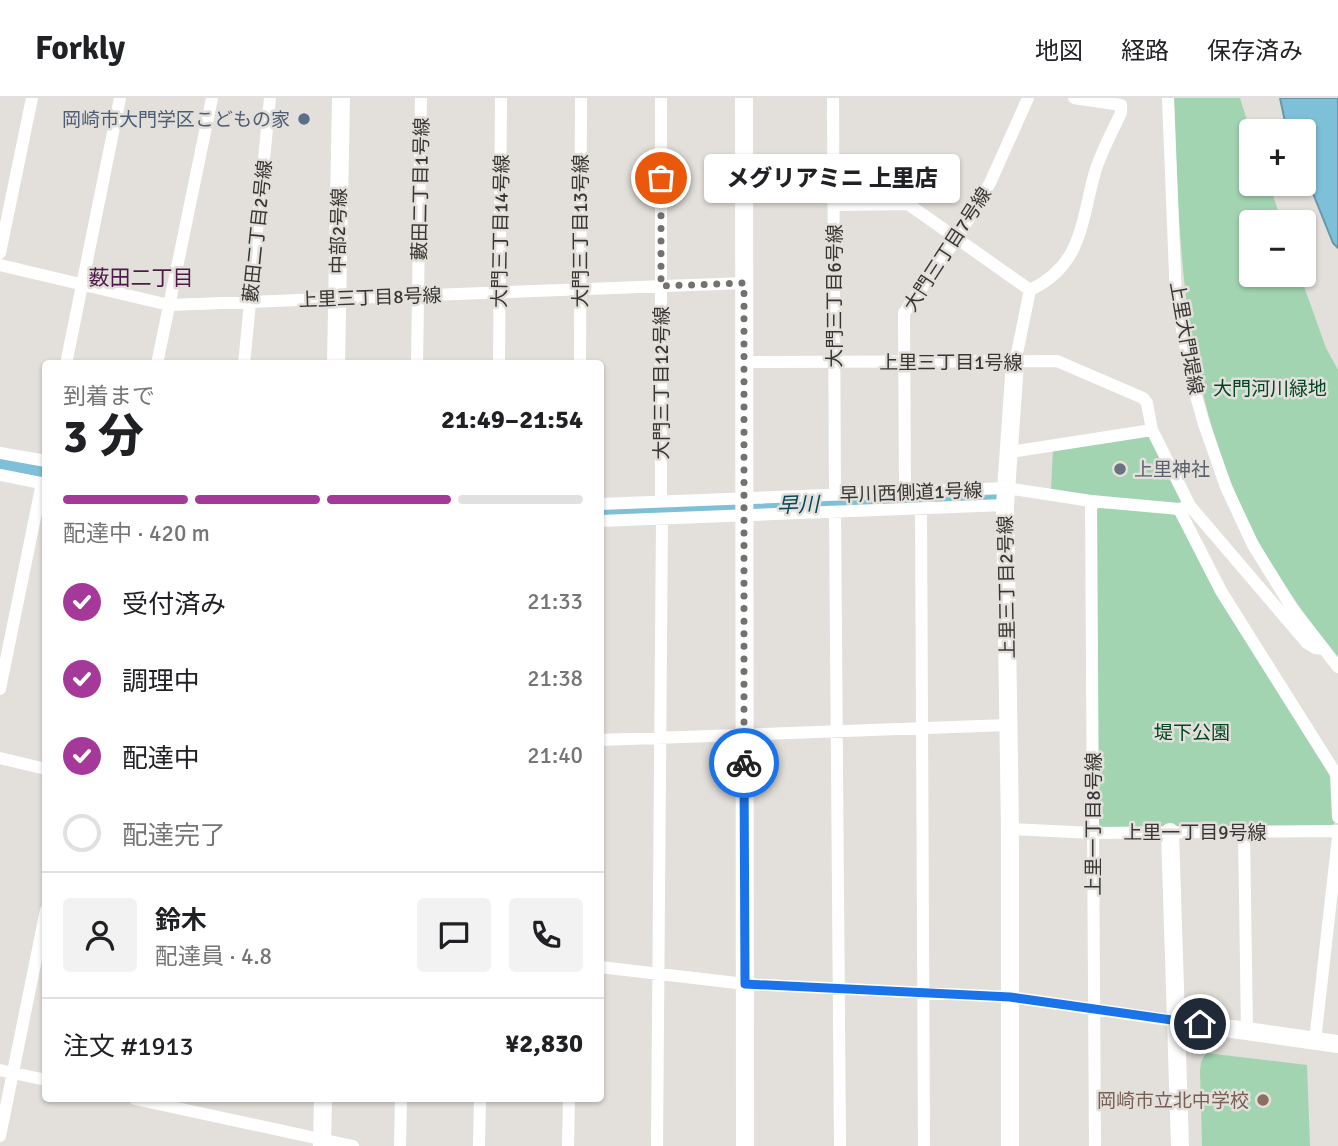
<!DOCTYPE html>
<html lang="ja">
<head>
<meta charset="utf-8">
<style>
  :root { --surface:#fff; --page:#f2f2f2; --text:#202124; --muted:#757577; --line:#e0e0e0; --accent:#a4399a }
  body { margin:0; font-family:Signika,"Noto Sans JP",sans-serif; background:var(--page); color:var(--text); height:100vh; display:flex; flex-direction:column; font-size:26px; white-space:nowrap }
  * { box-sizing:border-box; margin:0 }
  p { font-size:23px; color:var(--muted) }
  .icon { flex:none; width:38px; height:38px; fill:none; stroke:currentColor; stroke-width:2; stroke-linecap:round; stroke-linejoin:round }
  .map { position:relative; flex:1; overflow:hidden }
  .details { position:absolute; left:42px; top:262px; width:562px; height:742px; display:flex; flex-direction:column; background:var(--surface); border-radius:7px; box-shadow:0 2px 5px #0004 }
  .details>* { flex:none }
  .tools { position:absolute; left:1239px; top:21px; display:grid; gap:14px }
  .tools a { display:grid; place-items:center; width:77px; height:77px; border-radius:7px; background:var(--surface); box-shadow:0 2px 5px #0004; font-size:35px }
  .pin { position:absolute; display:grid; place-items:center; width:60px; height:60px; color:#fff; margin:-30px; border:4px solid #fff; border-radius:50%; box-shadow:0 2px 7px #0007 }
  .courier { position:absolute; display:grid; place-items:center; width:70px; height:70px; margin:-35px; border:5px solid #1a73e8; border-radius:50%; background:#fff; color:#222; box-shadow:0 2px 9px #0007 }
  .bubble { position:absolute; height:49px; border-radius:7px; background:var(--surface); box-shadow:0 2px 5px #0004; font-size:23px; font-weight:800; line-height:49px; text-align:center }
  .headline em { font-style:normal; font-weight:800 }
  .headline div { display:flex; flex-direction:column-reverse }
  .headline { display:flex; align-items:center; justify-content:space-between; height:119px; padding:0 21px }
  h1 { font-size:46px; font-weight:800; line-height:52px }
  .bar { display:grid; grid-template-columns:repeat(4,1fr); gap:10px 7px; align-content:center; height:84px; padding:0 21px }
  .bar i { height:9px; border-radius:5px; background:var(--line) }
  .bar .active { background:var(--accent) }
  .bar p { grid-column:span 4 }
  .line { display:flex; align-items:center; gap:18px; padding:0 21px; border-top:2px solid var(--line) }
  .line div { flex:1 }
  .round { display:grid; place-items:center; flex:none; width:74px; height:74px; border-radius:7px; background:var(--page) }
  ol { padding:0 21px; list-style:none }
  li { display:flex; align-items:center; gap:21px; height:77px }
  li p { margin-inline-start:auto }
  li .icon { padding:7px; border-radius:50%; background:var(--accent); color:#fff; stroke-width:4 }
  li:last-child { color:var(--muted) }
  li i { width:38px; height:38px; border:4px solid var(--line); border-radius:50% }
  header { display:flex; align-items:center; gap:42px; box-sizing:border-box; height:98px; padding:0 35px; background:var(--surface); border-bottom:2px solid var(--line) }
  header strong { font-size:33px }
  nav { display:flex; gap:38px; margin-inline-start:auto; font-size:24px }
  .map>svg:first-child { display:block }
  .green { fill:#a2d4b1 }
  .water { fill:#7ec0d8; stroke:#6997a7; stroke-width:2 }
  .lines { fill:none; stroke-linecap:round; stroke-linejoin:round }
  .river { stroke:#7ec0d8; stroke-width:19 }
  .street { stroke:#fff; stroke-width:12 }
  .secondary { stroke:#fff; stroke-width:18 }
  .done { stroke:#74726f; stroke-width:7; stroke-dasharray:0 12.6 }
  .route { stroke:#1a73e8; stroke-width:9 }
  .service-dot { fill:#5c6f8a; stroke:#e3e0db; stroke-width:2.5 }
  .worship-dot { fill:#6b7280; stroke:#e3e0db; stroke-width:2.5 }
  .education-dot { fill:#8d6e63; stroke:#e3e0db; stroke-width:2.5 }
  .labels { text-anchor:middle; stroke-width:5; stroke-linejoin:round; paint-order:stroke }
  .service-label { font-size:19px; fill:#4e5e75; stroke:#e3e0db; text-anchor:end }
  .street-label { font-size:19px; fill:#383635; stroke:#e3e0db }
  .park-label { font-size:19px; fill:#024423; stroke:#e3e0db }
  .worship-label { font-size:19px; fill:#5b616d; stroke:#e3e0db; text-anchor:start }
  .education-label { font-size:19px; fill:#785e54; stroke:#e3e0db; text-anchor:end }
  .neighbourhood-label { font-size:21px; fill:#4d1a48; stroke:#e3e0db }
  .water-label { font-size:21px; font-style:italic; fill:#0a4557; stroke:#e3e0db }
</style>
</head>
<body>
<header>
<strong>Forkly</strong>
<nav><a>地図</a><a>経路</a><a>保存済み</a></nav>
</header>
<div class="map">
<svg width="1338" height="1048" viewBox="0 0 1338 1048">
  <rect width="100%" height="100%" fill="#e3e0db"/>
  <!-- green -->
  <path class="green" d="M1174,0H1240L1251,35V86H1269L1282,124H1251V177H1300L1326,250L1338,272V561C1308,521 1278,481 1255,437C1183,297 1179,154 1174,0Z
    M1145,336L1151,341L1183,403L1178,406L1051,393L1053,350Z
    M1099,410L1174,415L1331,678L1335,724L1332,728L1101,729L1097,726L1095,413Z
    M1206,955L1307,967L1310,1048H1202L1200,973L1201,964Z"/>
  <!-- water -->
  <path class="water" d="M1280,0H1338V150L1333,145L1304,73V33H1287Z"/>
  <g class="lines">
    <!-- river -->
    <path class="river" d="M0,366L46,375
      M600,414L997,399"/>
    <!-- street -->
    <path class="street" d="M661,0V403
      M833,0L835,397
      M1168,0L1176,201L1194,291L1204,326L1226,389L1253,447L1292,510L1338,569
      M834,107L908,106L1030,192
      M0,155L32,0
      M0,167L169,207L744,185
      M1030,192C1083,167 1081,123 1095,74C1101,54 1112,34 1121,15V7L1074,0
      M745,264L1057,263L1143,300L1147,305L1152,332L1190,408L1307,545L1315,550L1324,551
      M1015,265L1030,192
      M66,266L120,0
      M157,266L212,0
      M244,266L270,0
      M417,266L421,0
      M499,266L501,0
      M580,266L581,0
      M1010,354L1152,332
      M0,355L46,363
      M0,377L46,386
      M905,394L904,215L957,140L990,85L1028,0
      M1091,403L1095,1048
      M600,406L1006,390L1091,403L1179,411L1190,408
      M921,411L924,1048
      M1179,411L1221,493L1336,676L1338,719
      M835,414L840,1048
      M600,423L1005,407
      M0,591L42,385
      M600,642L1008,627
      M0,660L46,671
      M1010,731L1093,735L1338,733
      M1244,733L1247,933
      M600,869L745,886L1010,899L1176,923
      M1315,943L1338,739
      M0,972L46,982
      M135,1001L353,1048
      M0,1038L46,812
      M400,1048L401,1001
      M479,1048L480,1001
      M568,1048L569,1001
      M657,1048L662,421"/>
    <!-- secondary -->
    <path class="secondary" d="M744,0L745,1048
      M336,266L341,0
      M1170,734L1180,1048
      M1176,923L1338,946
      M322,1048L323,1001
      M1010,1048V731L1005,407L1015,265"/>
  </g>
  <g class="lines">
    <!-- done -->
    <path class="done" d="M661,80V188L744,185V665"/>
    <!-- route -->
    <path class="route" d="M744,665L745,886L1010,899L1200,926"/>
  </g>
  <!-- markers -->
  <circle class="service-dot" cx="304" cy="21" r="7"/>
  <circle class="worship-dot" cx="1120" cy="371" r="7"/>
  <circle class="education-dot" cx="1263" cy="1002" r="7"/>
  <g class="labels">
    <!-- service labels -->
    <g class="service-label">
      <text x="290" y="28">岡崎市大門学区こどもの家</text>
    </g>
    <!-- street labels -->
    <g class="street-label">
      <text transform="translate(420 91) rotate(-89)" y="7">藪田二丁目1号線</text>
      <text transform="translate(257 133) rotate(-84)" y="7">藪田二丁目2号線</text>
      <text transform="translate(338 133) rotate(-89)" y="7">中部2号線</text>
      <text transform="translate(500 133) rotate(-89)" y="7">大門三丁目14号線</text>
      <text transform="translate(580 133) rotate(-90)" y="7">大門三丁目13号線</text>
      <text transform="translate(947 151) rotate(-57)" y="7">大門三丁目7号線</text>
      <text transform="translate(834 198) rotate(-90)" y="7">大門三丁目6号線</text>
      <text transform="translate(370 199) rotate(-2)" y="7">上里三丁目8号線</text>
      <text transform="translate(1187 240) rotate(80)" y="7">上里大門堤線</text>
      <text x="951" y="271">上里三丁目1号線</text>
      <text transform="translate(661 285) rotate(-90)" y="7">大門三丁目12号線</text>
      <text transform="translate(911 394) rotate(-2)" y="7">早川西側道1号線</text>
      <text transform="translate(1006 489) rotate(-91)" y="7">上里三丁目2号線</text>
      <text transform="translate(1093 726) rotate(-90)" y="7">上里一丁目8号線</text>
      <text x="1195" y="741">上里一丁目9号線</text>
    </g>
    <!-- park labels -->
    <g class="park-label">
      <text x="1270" y="297">大門河川緑地</text>
      <text x="1192" y="641">堤下公園</text>
    </g>
    <!-- worship labels -->
    <g class="worship-label">
      <text x="1134" y="378">上里神社</text>
    </g>
    <!-- education labels -->
    <g class="education-label">
      <text x="1249" y="1009">岡崎市立北中学校</text>
    </g>
    <!-- neighbourhood labels -->
    <g class="neighbourhood-label">
      <text x="141" y="187">薮田二丁目</text>
    </g>
    <!-- water labels -->
    <g class="water-label">
      <text transform="translate(798 407) rotate(-2)" y="7">早川</text>
    </g>
  </g>
</svg>
<div class="tools">
<a>+</a>
<a>−</a>
</div>
<div class="pin" style="left:661px;top:80px;background:#ea580c"><svg class="icon" aria-label="bag" viewBox="0 0 24 24"><path d="M5 8h14l-1 12H6zM9 8a3 3 0 0 1 6 0"/></svg></div>
<div class="pin" style="left:1200px;top:926px;background:#1f2937"><svg class="icon" aria-label="home" viewBox="0 0 24 24"><path d="M3 11l9-7 9 7M6 9v11h12V9"/></svg></div>
<div class="courier" style="left:744px;top:665px"><svg class="icon" aria-label="bike" viewBox="0 0 24 24"><circle cx="6" cy="16" r="4"/><circle cx="18" cy="16" r="4"/><path d="M6 16l4-8h5l3 8M10 8l3 8H6M13 5h3"/></svg></div>
<div class="bubble" style="left:704px;top:56px;width:256px">メグリアミニ 上里店</div>
<section class="details">
<div class="headline"><div><h1>3 分</h1><p>到着まで</p></div><em>21:49–21:54</em></div>
<div class="bar"><i class="active"></i><i class="active"></i><i class="active"></i><i></i><p>配達中 · 420 m</p></div>
<ol>
<li><svg class="icon" aria-label="check" viewBox="0 0 24 24"><path d="M5 12l5 5 9-10"/></svg>受付済み<p>21:33</p></li>
<li><svg class="icon" aria-label="check" viewBox="0 0 24 24"><path d="M5 12l5 5 9-10"/></svg>調理中<p>21:38</p></li>
<li><svg class="icon" aria-label="check" viewBox="0 0 24 24"><path d="M5 12l5 5 9-10"/></svg>配達中<p>21:40</p></li>
<li><i></i>配達完了</li>
</ol>
<div class="line" style="height:126px"><a class="round"><svg class="icon" aria-label="person" viewBox="0 0 24 24"><circle cx="12" cy="8" r="4"/><path d="M4 21q1-7 8-7t8 7"/></svg></a><div><b>鈴木</b><p>配達員 · 4.8</p></div><a class="round"><svg class="icon" aria-label="chat" viewBox="0 0 24 24"><path d="M4 5h16v11H9l-5 4z"/></svg></a><a class="round"><svg class="icon" aria-label="phone" viewBox="0 0 24 24"><path d="M5 4h4l2 5-3 2q2 4 5 5l2-3 5 2v4C11 20 4 13 5 4z"/></svg></a></div>
<div class="line" style="height:91px"><div>注文 #1913</div><b>¥2,830</b></div>
</section>
</div>
</body>
</html>
